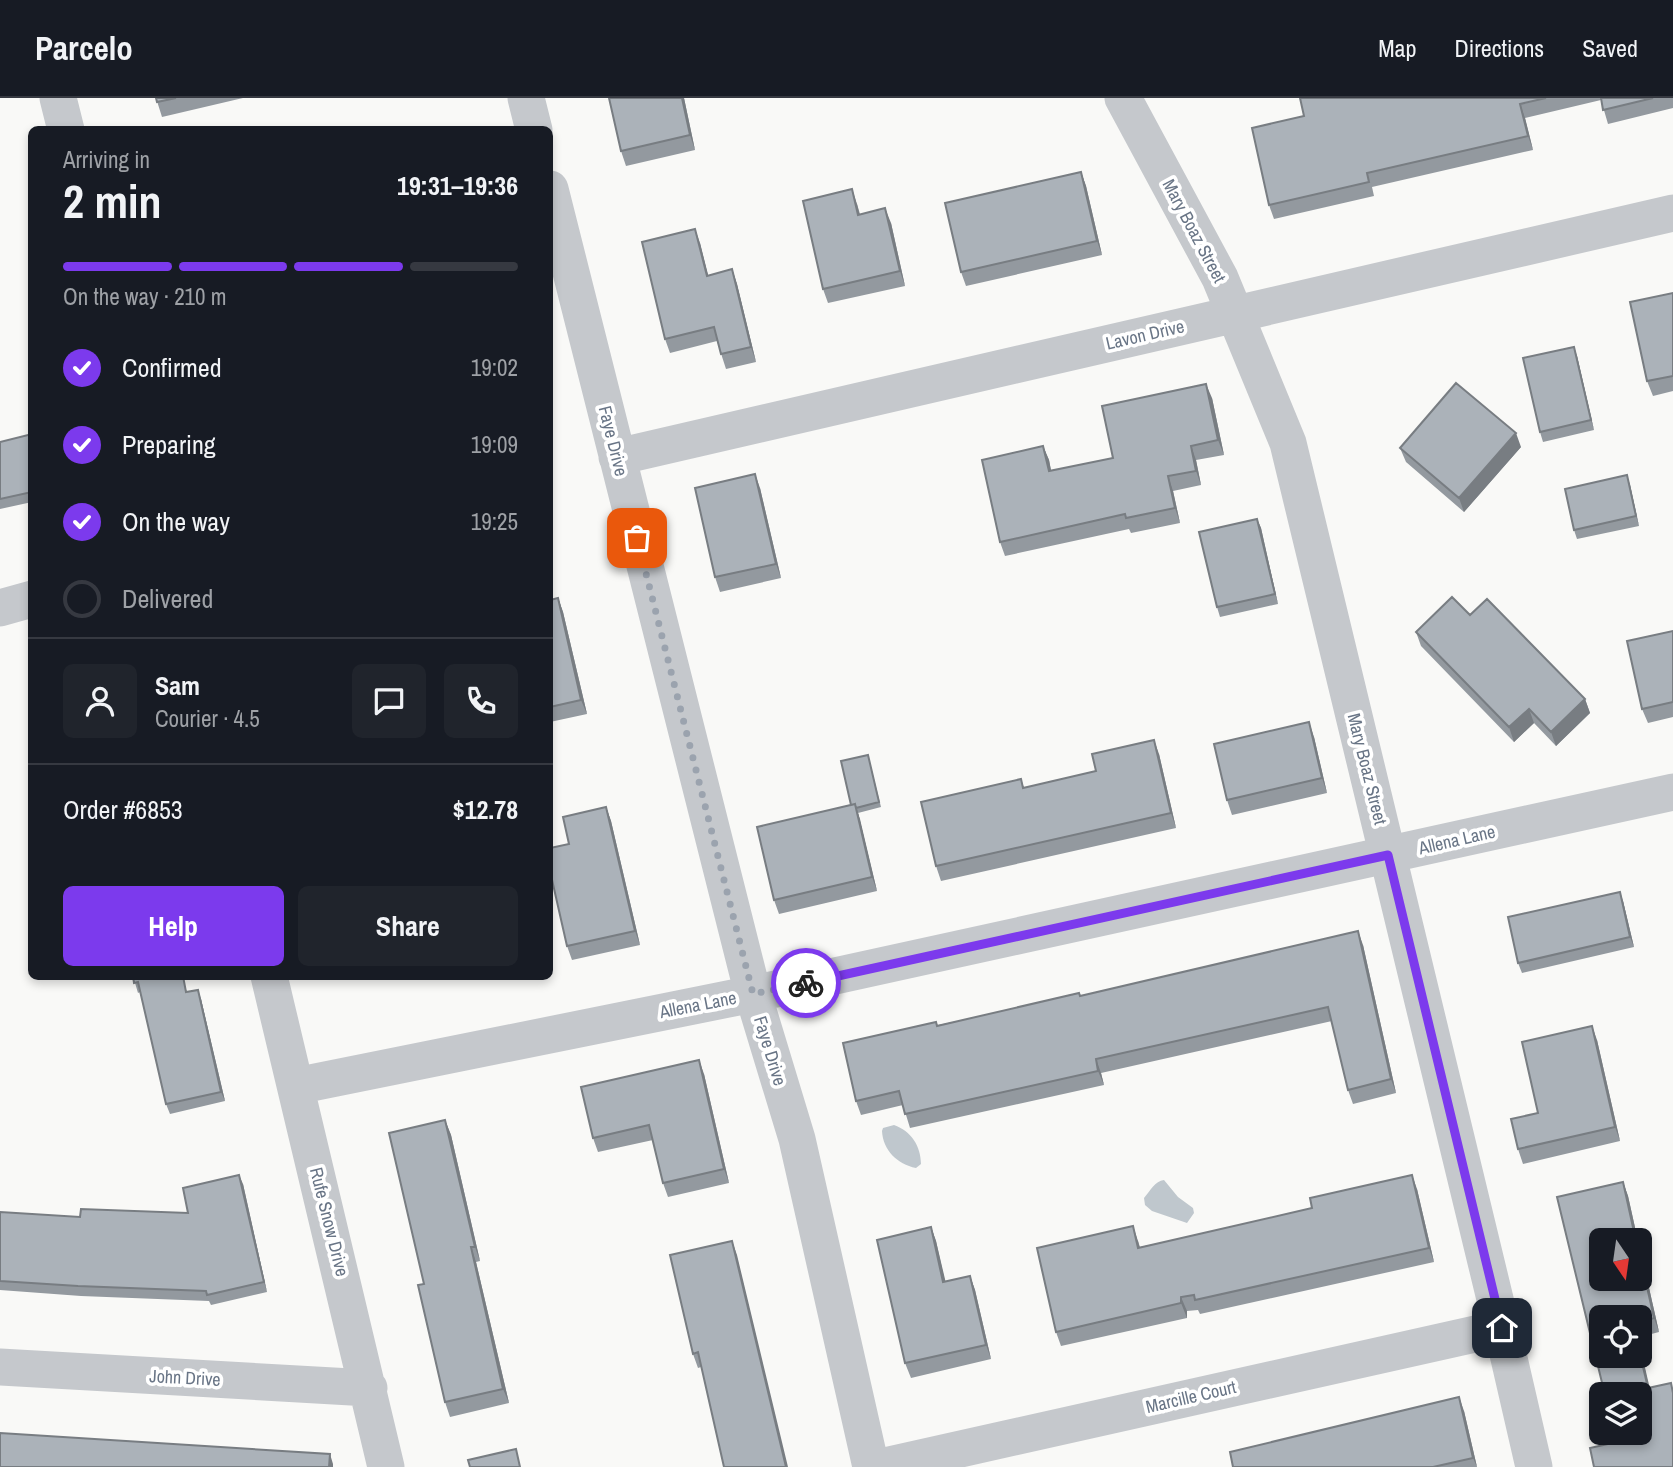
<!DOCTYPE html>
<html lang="en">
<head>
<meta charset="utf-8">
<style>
  :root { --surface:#171b24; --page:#20242c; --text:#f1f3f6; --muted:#9ea1a6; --line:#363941; --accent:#7c3aed }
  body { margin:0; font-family:"Archivo Narrow",sans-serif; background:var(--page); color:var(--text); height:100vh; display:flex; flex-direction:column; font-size:26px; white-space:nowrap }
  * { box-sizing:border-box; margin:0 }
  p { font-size:23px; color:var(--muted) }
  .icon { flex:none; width:38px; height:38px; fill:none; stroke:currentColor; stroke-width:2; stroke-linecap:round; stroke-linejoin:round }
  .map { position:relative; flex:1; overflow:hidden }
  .panel { position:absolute; left:28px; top:28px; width:525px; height:854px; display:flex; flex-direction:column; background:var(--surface); border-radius:10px; box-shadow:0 4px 10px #0003 }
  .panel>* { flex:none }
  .needle { width:46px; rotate:167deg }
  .tools { position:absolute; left:1589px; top:1130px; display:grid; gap:14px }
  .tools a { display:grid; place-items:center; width:63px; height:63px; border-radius:10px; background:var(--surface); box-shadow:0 4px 10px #0003; font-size:35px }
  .pin { position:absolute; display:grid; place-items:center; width:60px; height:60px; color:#fff; margin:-30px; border-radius:14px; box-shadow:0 4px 10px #0006 }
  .courier { position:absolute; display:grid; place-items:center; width:70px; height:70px; margin:-35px; border:5px solid #7c3aed; border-radius:50%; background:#fff; color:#222; box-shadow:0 2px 9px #0007 }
  .head em { font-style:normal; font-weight:800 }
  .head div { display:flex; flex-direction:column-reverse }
  .head { display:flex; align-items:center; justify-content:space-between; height:119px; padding:0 35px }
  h1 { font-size:46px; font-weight:800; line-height:52px }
  .bar { display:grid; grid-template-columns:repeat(4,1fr); gap:10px 7px; align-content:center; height:84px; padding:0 35px }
  .bar i { height:9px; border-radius:5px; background:var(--line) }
  .bar .current { background:var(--accent) }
  .bar p { grid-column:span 4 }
  .line { display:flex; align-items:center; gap:18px; padding:0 35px; border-top:2px solid var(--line) }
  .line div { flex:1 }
  .round { display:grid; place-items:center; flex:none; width:74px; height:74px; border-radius:10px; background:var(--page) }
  ol { padding:0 35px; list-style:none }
  li { display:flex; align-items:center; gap:21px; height:77px }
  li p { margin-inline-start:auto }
  li .icon { padding:7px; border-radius:50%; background:var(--accent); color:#fff; stroke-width:4 }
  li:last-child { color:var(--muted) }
  li i { width:38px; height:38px; border:4px solid var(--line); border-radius:50% }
  .cta { display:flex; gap:14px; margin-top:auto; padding:14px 35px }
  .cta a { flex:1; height:80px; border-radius:10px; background:var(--accent); color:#fff; font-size:28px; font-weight:800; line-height:80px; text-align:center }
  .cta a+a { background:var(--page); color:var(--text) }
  header { display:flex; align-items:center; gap:42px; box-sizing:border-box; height:98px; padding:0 35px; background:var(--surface); border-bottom:2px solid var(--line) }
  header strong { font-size:33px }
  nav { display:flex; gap:38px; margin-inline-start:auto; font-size:24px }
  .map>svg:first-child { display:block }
  .water { fill:#bfc7cd }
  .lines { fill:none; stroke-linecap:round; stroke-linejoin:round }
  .minor { stroke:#c5c8cc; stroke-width:37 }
  .wall { fill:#93999f }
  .shaded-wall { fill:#787d82 }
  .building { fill:#abb2b9; stroke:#787d82; stroke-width:2 }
  .done { stroke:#9ba3ae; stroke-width:7; stroke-dasharray:0 12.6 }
  .route { stroke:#7c3aed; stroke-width:9 }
  .labels { text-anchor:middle; stroke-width:7; stroke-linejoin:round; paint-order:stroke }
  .street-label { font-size:18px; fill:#697586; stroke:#fff }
</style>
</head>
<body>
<header>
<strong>Parcelo</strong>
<nav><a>Map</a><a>Directions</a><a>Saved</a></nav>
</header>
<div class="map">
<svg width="1673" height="1369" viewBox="0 0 1673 1369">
  <rect width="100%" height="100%" fill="#f9f9f7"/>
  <!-- water -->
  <path class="water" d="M894,1027C911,1033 921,1048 921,1066L916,1070C897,1066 883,1052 882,1033L883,1030Z
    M1164,1082L1178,1099L1193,1110L1194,1115L1187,1125L1152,1113L1145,1107L1144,1100C1150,1093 1155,1083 1164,1082Z"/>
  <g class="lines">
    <!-- minor -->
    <path class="minor" d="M58,0L66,32
      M526,0L534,32
      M1123,0L1220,180L1288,345L1502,1230L1534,1369
      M550,91L753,896L797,1041L871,1369
      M617,359L1673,115
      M0,510L32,501
      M269,878L386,1369
      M296,988L753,896L1673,694
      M0,1269L369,1290
      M880,1369L1502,1230"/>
  </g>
  <!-- wall -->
  <path class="wall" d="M156,0H243L162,19Z
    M609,0H684L695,52L626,68L621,53Z
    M1300,0H1673V10L1608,26L1601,2L1525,20L1533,52L1372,89L1374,98L1274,121L1269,107L1304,18Z
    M1081,74L1086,88L1102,157L966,188L961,174Z
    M857,106L860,116L891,125L905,188L828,205L823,191Z
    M700,145L708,178L732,171L737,186L756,264L726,271L717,243L670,255L665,241Z
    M1673,195V293L1653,298L1647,283Z
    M1577,258L1594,332L1543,344L1540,334Z
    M1212,300L1224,357L1196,362L1201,387L1173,393L1180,425L1131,435L1129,431L1005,458L1000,444L1043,348L1049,362L1051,373L1113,360Z
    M32,336V404L0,411V344Z
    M1521,349L1464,414L1406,364L1400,350Z
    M1630,387L1639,428L1577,441L1574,432Z
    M760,390L781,480L720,494L715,479Z
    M1257,421L1261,430L1278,506L1220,519L1217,509Z
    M558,500L563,514L587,616L550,624V502Z
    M1470,517L1585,601L1590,615L1556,648L1534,625L1514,644L1421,548L1416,534Z
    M1673,533V619L1648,625L1642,611Z
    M1314,639L1327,695L1232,717L1227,702Z
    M1159,656L1176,730L941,783L936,768L1021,681L1024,690L1096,673Z
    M868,657L881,709L858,715L877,793L779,816L774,802L851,707Z
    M606,709L611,723L640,847L572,862L567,848Z
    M1623,803L1634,849L1522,875L1518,865Z
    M1363,847L1396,995L1353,1006L1348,992L1332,923L1101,975L1104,987L910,1030L903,1007L861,1017L856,1003L938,927L1080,898Z
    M133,878L188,894L201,901L225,1003L170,1016L166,1006L140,894L138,895Z
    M1597,942L1620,1043L1523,1066L1518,1051L1538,1015Z
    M704,976L729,1085L668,1099L663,1085L653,1042L598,1054L593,1040Z
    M445,1022L451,1037L480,1163L476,1164L509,1305L450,1319L445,1304L424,1186Z
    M1623,1084L1628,1098L1638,1143H1601V1181H1640V1150L1659,1234L1640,1239V1220H1601V1258H1640V1248L1649,1290L1671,1285L1673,1292V1369H1594L1590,1350L1617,1344L1615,1335H1640V1297H1605L1557,1099Z
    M243,1086L267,1194L211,1207L209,1203L81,1198L0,1192V1114L80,1119L188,1115Z
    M1417,1091L1434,1164L1200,1216L1198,1212L1187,1213V1220L1061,1248L1056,1234L1138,1143L1140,1149Z
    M931,1129L936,1143L945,1184L970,1178L975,1192L991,1261L911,1280L905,1265Z
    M737,1157L701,1269L698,1270L693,1256Z
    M1464,1313L1477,1369H1233Z"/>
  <!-- shaded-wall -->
  <path class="shaded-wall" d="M682,0H684L695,52L690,37Z
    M1520,6L1525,20L1533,52L1528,38Z
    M1081,74L1086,88L1102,157L1097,143Z
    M852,91L857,106L863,131L858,117Z
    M885,110L891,125L905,188L900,173Z
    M695,131L700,145L712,192L707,178Z
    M732,171L737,186L756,264L751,249Z
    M1574,249L1577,258L1594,332L1591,322Z
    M1206,286L1212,300L1224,357L1218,342Z
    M1516,335L1521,349L1464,414L1459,400Z
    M1043,348L1049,362L1054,387L1049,373Z
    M1191,348L1196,362L1201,387L1196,373Z
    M755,376L760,390L781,480L776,466Z
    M1627,377L1630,387L1639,428L1636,418Z
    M1168,378L1173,393L1180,425L1175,410Z
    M1257,421L1261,430L1278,506L1275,496Z
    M558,500L563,514L587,616L581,602Z
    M1585,601L1590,615L1556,648L1551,634Z
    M1529,611L1534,625L1514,644L1509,629Z
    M1309,624L1314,639L1327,695L1322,680Z
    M1154,642L1159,656L1176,730L1171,715Z
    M855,706L860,721L877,793L872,779Z
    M606,709L611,723L640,847L635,833Z
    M1620,794L1623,803L1634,849L1630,839Z
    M1358,833L1363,847L1396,995L1391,981Z
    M198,892L201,901L225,1003L221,994Z
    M1592,928L1597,942L1620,1043L1615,1029Z
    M1096,961L1101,975L1104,987L1098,973Z
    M699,962L704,976L729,1085L724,1071Z
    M445,1022L451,1037L480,1163L475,1149Z
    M239,1077L243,1086L267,1194L264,1184Z
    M1412,1077L1417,1091L1434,1164L1429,1150Z
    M1623,1084L1628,1098L1638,1143H1636Z
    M1133,1128L1138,1143L1143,1164L1138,1150Z
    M931,1129L936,1143L949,1198L943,1184Z
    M732,1143L737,1157L788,1369H786Z
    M471,1149L476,1164L509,1305L503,1291Z
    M1640,1150L1659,1234L1654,1220L1640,1158Z
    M970,1178L975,1192L991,1261L986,1247Z
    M1181,1199L1187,1213V1220L1181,1205Z
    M1640,1248L1653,1304L1648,1290L1640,1256Z
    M1459,1299L1464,1313L1477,1369L1473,1360Z
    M330,1356L333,1366V1369H329Z"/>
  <!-- building -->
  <path class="building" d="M156,0H176L157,4Z
    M609,0H682L690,37L621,53Z
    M1300,0H1546L1520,6L1528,38L1367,75L1369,84L1269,107L1252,30L1304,18Z
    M1601,0H1653L1603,12Z
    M1081,74L1097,143L961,174L945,105Z
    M852,91L858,117L885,110L900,173L823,191L803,103Z
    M695,131L707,178L732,171L751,249L721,256L714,229L665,241L642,144Z
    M1673,195V278L1647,283L1630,204Z
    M1574,249L1591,322L1540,334L1523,260Z
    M1456,285L1516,335L1459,400L1400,350Z
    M1206,286L1218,342L1191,348L1196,373L1168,378L1175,410L1126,420L1125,416L1000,444L982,362L1043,348L1049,373L1113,360L1102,308Z
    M32,336V394L0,401V344Z
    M755,376L776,466L715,479L695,390Z
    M1627,377L1636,418L1574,432L1565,391Z
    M1257,421L1275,496L1217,509L1199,434Z
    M1452,499L1470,517L1487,501L1585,601L1551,634L1529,611L1509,629L1416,534Z
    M558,500L581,602L550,609V502Z
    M1673,533V604L1642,611L1627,543Z
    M1309,624L1322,680L1227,702L1214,646Z
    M1154,642L1171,715L936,768L921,704L1021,681L1023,690L1096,673L1092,656Z
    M868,657L879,704L856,710L855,706L851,707L841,663Z
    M855,706L872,779L774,802L757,729Z
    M606,709L635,833L567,848L550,773V750L569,746L563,719Z
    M1620,794L1630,839L1518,865L1508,819Z
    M1358,833L1391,981L1348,992L1328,909L1096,961L1098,973L905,1016L899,993L856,1003L843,945L936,924L937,928L1079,895L1080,898Z
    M133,878H183L186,894L198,892L221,994L166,1006L138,884L134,885Z
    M1592,928L1615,1029L1518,1051L1511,1021L1538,1015L1522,944Z
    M699,962L724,1071L663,1085L649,1027L593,1040L581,989Z
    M445,1022L475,1149H471L503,1291L445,1304L418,1187L424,1186L389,1035Z
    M239,1077L264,1184L207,1197L206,1193L78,1188L0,1183V1114L80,1119L81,1111L188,1115L183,1090Z
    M1412,1077L1429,1150L1195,1202L1194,1197L1181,1199V1205L1056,1234L1037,1150L1133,1128L1138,1150L1312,1110L1310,1100Z
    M1623,1084L1636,1143H1601V1181H1640V1158L1654,1220L1640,1224V1220H1601V1258H1640V1256L1648,1290L1671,1285L1673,1295V1369H1594L1590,1350L1617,1344L1615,1335H1640V1297H1605L1557,1099Z
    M931,1129L943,1184L970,1178L986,1247L905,1265L877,1142Z
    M732,1143L786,1369H724L698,1254L693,1256L670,1157Z
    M1459,1299L1473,1360L1433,1369H1233L1230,1354Z
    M0,1335L330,1356L329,1369H0Z
    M516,1351L520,1369H470L468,1362Z"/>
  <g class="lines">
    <!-- done -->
    <path class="done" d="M637,440L753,896L806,885"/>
    <!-- route -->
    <path class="route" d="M806,885L1388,757L1502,1230"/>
  </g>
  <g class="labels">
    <!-- street labels -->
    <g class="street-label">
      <text transform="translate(1194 133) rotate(62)" y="6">Mary Boaz Street</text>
      <text transform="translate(1145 237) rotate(-13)" y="6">Lavon Drive</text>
      <text transform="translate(613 343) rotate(76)" y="6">Faye Drive</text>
      <text transform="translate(1367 671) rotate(76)" y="6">Mary Boaz Street</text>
      <text transform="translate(1457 742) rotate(-13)" y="6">Allena Lane</text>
      <text transform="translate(698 907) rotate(-11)" y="6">Allena Lane</text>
      <text transform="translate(770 953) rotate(73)" y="6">Faye Drive</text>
      <text transform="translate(329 1124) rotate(76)" y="6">Rufe Snow Drive</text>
      <text transform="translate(185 1280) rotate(3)" y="6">John Drive</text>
      <text transform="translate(1191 1299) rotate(-13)" y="6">Marcille Court</text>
    </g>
  </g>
</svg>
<div class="tools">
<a><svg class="needle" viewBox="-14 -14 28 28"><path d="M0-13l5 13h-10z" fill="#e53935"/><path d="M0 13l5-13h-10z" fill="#9ea1a6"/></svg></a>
<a><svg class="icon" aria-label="locate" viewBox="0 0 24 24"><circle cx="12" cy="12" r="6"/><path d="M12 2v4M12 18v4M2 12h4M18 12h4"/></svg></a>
<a><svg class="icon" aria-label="layers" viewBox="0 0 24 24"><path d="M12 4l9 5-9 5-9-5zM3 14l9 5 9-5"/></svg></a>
</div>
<div class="pin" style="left:637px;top:440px;background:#ea580c"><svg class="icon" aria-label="bag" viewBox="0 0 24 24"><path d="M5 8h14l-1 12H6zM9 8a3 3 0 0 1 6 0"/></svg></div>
<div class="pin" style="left:1502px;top:1230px;background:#1f2937"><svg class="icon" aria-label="home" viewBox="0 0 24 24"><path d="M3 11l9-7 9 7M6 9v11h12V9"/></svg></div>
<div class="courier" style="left:806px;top:885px"><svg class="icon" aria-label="bike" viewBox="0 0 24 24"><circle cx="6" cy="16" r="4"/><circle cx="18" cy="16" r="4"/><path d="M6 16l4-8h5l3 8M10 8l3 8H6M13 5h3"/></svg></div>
<section class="panel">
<div class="head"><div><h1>2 min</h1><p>Arriving in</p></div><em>19:31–19:36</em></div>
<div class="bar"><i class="current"></i><i class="current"></i><i class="current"></i><i></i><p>On the way · 210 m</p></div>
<ol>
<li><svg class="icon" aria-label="check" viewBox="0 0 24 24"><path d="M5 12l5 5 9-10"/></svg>Confirmed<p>19:02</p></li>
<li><svg class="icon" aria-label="check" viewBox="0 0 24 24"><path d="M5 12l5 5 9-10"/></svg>Preparing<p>19:09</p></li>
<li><svg class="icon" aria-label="check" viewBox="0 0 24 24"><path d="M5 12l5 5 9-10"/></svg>On the way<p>19:25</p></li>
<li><i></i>Delivered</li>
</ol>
<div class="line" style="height:126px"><a class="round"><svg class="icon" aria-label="person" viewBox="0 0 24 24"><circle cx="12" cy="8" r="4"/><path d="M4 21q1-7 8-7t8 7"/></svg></a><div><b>Sam</b><p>Courier · 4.5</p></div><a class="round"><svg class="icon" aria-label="chat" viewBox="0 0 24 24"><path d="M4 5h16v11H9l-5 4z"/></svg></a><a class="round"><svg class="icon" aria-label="phone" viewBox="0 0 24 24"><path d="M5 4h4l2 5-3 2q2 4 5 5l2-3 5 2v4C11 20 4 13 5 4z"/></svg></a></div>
<div class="line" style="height:91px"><div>Order #6853</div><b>$12.78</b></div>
<div class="cta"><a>Help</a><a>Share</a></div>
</section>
</div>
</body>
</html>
